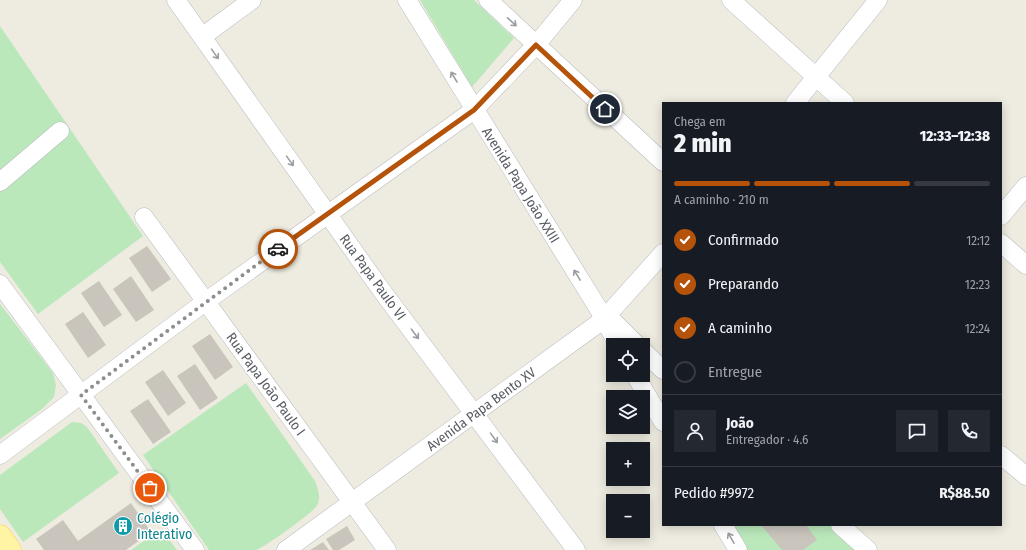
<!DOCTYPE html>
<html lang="pt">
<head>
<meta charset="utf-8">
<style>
  :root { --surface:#171b24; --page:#242831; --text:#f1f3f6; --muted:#9ea1a6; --line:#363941; --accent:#b45309 }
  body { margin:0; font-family:"Fira Sans Condensed",sans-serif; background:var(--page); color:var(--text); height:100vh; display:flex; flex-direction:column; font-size:15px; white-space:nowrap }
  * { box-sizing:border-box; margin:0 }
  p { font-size:13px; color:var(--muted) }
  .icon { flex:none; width:22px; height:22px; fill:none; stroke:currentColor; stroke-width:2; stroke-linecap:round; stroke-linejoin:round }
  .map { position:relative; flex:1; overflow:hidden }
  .panel { position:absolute; left:662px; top:102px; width:340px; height:424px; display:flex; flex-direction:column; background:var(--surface); border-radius:0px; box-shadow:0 2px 10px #0003 }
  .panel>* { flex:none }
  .tools { position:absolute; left:606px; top:338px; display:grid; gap:8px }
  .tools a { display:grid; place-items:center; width:44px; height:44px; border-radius:0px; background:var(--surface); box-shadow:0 2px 10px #0003; font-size:20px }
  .pin { position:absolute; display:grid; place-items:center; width:34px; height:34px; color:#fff; margin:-17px; border:2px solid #fff; border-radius:50%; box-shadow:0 1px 4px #0007 }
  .courier { position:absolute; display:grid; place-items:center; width:40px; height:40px; margin:-20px; border:3px solid #b45309; border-radius:50%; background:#fff; color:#222; box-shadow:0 1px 5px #0007 }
  .overview em { font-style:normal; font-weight:800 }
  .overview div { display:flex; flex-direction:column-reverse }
  .overview { display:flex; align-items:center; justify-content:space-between; height:68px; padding:0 12px }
  h1 { font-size:26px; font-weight:800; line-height:30px }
  .bar { display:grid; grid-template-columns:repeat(4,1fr); gap:6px 4px; align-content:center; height:48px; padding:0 12px }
  .bar i { height:5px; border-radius:3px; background:var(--line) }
  .bar .on { background:var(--accent) }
  .bar p { grid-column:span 4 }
  .line { display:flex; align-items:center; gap:10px; padding:0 12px; border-top:1px solid var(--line) }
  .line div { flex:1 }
  .round { display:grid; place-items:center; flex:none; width:42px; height:42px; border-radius:0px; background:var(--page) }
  ol { padding:0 12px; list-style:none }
  li { display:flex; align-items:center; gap:12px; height:44px }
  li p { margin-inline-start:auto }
  li .icon { padding:4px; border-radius:50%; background:var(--accent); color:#fff; stroke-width:4 }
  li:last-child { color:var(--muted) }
  li i { width:22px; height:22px; border:2px solid var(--line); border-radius:50% }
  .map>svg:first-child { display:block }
  .green { fill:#bae8bb }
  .building { fill:#c9c5bd }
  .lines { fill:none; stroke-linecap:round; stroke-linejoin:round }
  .minor-casing { stroke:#b9bbc1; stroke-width:19 }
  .major-casing { stroke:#fed149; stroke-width:23 }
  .minor { stroke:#fff; stroke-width:18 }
  .major { stroke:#fff3a4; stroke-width:22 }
  .oneway { stroke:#9b9ea1 }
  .done { stroke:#8d8f8f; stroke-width:4; stroke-dasharray:0 7.2 }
  .route { stroke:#b45309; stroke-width:5 }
  .labels { text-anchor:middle; stroke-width:3; stroke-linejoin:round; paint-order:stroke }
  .street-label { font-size:14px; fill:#595d63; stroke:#fff }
  .culture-label { font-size:14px; fill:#0d838f; stroke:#fff; text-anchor:start }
</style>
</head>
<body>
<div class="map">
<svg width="1026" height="550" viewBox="0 0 1026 550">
  <rect width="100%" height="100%" fill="#eeebe0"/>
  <!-- green -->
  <path class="green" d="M420,0H474L514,38L472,87Z
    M0,26L143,236L38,314L0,262Z
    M0,304L53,373L56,385L54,397L42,409L0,439Z
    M246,383L315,481C318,489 322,499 316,507C312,513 262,549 256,550C241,550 224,550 209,550L143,455Z
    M72,422L81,423L87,427L119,473L23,542L0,509V475Z
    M732,525H833L862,550H747Z
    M161,529L177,550H131Z"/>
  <!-- building -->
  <path class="building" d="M147,246L171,279L152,292L129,258Z
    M131,276L154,310L136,322L113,289Z
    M99,281L122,315L104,327L81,293Z
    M83,312L106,345L88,358L65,324Z
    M210,334L233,367L215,380L192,346Z
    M195,364L218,398L200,410L177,376Z
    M163,370L186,403L168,416L145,382Z
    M148,399L171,432L153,444L130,411Z
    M131,503L151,532L126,550H44L36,539L63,520L78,541Z
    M761,525H806L817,540L803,550H782Z
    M347,526L355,540L339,550H333L326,539Z
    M323,542L329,550H310Z"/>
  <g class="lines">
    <defs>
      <path id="minor" d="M176,0L382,291L576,550
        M407,0L598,308L618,345
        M488,0L663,162
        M731,0L845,103
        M203,36L252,0
        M795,103L878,0
        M0,182L60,131
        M1001,216L1026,186
        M144,217L387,550
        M1001,243L1026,265
        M0,284L195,550
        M609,317L637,345
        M643,351L663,370
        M635,375L663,422
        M0,455L205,302L474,110L536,45L573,0
        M1001,455L1026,476
        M723,525L738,550
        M840,525L868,550
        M286,550L603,320L663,253"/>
      <path id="major" d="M0,536L10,550"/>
    </defs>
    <!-- minor casing -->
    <use href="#minor" class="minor-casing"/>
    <!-- major casing -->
    <use href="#major" class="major-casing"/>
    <!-- minor -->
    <use href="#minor" class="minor"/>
    <!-- major -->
    <use href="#major" class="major"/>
  </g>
  <!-- one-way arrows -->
  <defs><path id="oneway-shaft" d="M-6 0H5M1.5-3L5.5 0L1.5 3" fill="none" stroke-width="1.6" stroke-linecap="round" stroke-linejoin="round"/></defs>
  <g class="oneway">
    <use href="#oneway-shaft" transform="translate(512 22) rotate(43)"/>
    <use href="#oneway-shaft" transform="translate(215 54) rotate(55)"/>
    <use href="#oneway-shaft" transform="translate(454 77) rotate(-121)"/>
    <use href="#oneway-shaft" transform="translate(290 161) rotate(55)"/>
    <use href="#oneway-shaft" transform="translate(577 275) rotate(-122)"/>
    <use href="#oneway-shaft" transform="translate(415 334) rotate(53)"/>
    <use href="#oneway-shaft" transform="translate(494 438) rotate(54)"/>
    <use href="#oneway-shaft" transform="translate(731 538) rotate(-120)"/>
  </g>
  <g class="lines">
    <!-- done -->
    <path class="done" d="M150,488L81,395L278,249"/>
    <!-- route -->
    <path class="route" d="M278,249L474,110L536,45L605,109"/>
  </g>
  <!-- icons -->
  <defs>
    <symbol id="building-disc" viewBox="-11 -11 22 22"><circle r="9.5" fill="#0f9aa8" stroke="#fff"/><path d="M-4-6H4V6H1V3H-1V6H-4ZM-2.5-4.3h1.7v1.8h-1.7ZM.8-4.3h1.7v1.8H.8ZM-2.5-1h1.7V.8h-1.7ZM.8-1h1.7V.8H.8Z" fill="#fff"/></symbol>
  </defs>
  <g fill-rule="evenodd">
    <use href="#building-disc" x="112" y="515" width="22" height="22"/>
  </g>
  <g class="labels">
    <!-- street labels -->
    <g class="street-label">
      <text transform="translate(521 185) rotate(58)" y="5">Avenida Papa João XXIII</text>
      <text transform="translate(373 277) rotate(54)" y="5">Rua Papa Paulo VI</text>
      <text transform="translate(266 384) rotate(54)" y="5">Rua Papa João Paulo I</text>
      <text transform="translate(481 409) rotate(-36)" y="5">Avenida Papa Bento XV</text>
    </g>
    <!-- culture labels -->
    <g class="culture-label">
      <text x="137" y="523">Colégio<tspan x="137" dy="16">Interativo</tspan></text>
    </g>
  </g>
</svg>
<div class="tools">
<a><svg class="icon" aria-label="locate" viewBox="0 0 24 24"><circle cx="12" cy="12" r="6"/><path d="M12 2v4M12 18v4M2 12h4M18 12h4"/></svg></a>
<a><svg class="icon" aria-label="layers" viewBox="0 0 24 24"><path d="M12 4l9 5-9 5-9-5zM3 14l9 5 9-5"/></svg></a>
<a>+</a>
<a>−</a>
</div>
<div class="pin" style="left:150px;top:488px;background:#ea580c"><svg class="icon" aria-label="bag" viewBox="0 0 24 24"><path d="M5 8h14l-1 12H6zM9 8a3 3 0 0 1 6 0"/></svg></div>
<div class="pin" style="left:605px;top:109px;background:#1f2937"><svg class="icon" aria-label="home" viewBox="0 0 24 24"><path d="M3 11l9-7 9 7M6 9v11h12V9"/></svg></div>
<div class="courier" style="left:278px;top:249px"><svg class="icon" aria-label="car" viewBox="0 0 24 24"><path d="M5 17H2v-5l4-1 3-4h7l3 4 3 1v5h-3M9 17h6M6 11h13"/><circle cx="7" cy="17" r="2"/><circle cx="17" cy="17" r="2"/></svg></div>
<section class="panel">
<div class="overview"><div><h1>2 min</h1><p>Chega em</p></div><em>12:33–12:38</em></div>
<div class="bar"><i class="on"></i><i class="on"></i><i class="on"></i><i></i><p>A caminho · 210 m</p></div>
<ol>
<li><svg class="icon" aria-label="check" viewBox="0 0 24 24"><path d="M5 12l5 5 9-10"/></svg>Confirmado<p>12:12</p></li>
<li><svg class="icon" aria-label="check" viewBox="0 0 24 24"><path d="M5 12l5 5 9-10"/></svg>Preparando<p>12:23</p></li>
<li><svg class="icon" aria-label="check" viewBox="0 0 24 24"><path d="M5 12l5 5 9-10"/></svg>A caminho<p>12:24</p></li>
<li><i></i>Entregue</li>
</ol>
<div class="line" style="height:72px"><a class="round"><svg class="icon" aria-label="person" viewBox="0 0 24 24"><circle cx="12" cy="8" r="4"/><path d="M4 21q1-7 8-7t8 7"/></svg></a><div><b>João</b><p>Entregador · 4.6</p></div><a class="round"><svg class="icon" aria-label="chat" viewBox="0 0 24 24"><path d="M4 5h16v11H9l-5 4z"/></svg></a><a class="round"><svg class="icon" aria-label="phone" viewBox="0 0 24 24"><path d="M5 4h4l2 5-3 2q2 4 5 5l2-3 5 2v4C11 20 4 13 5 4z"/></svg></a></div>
<div class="line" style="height:52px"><div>Pedido #9972</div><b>R$88.50</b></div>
</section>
</div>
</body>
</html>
